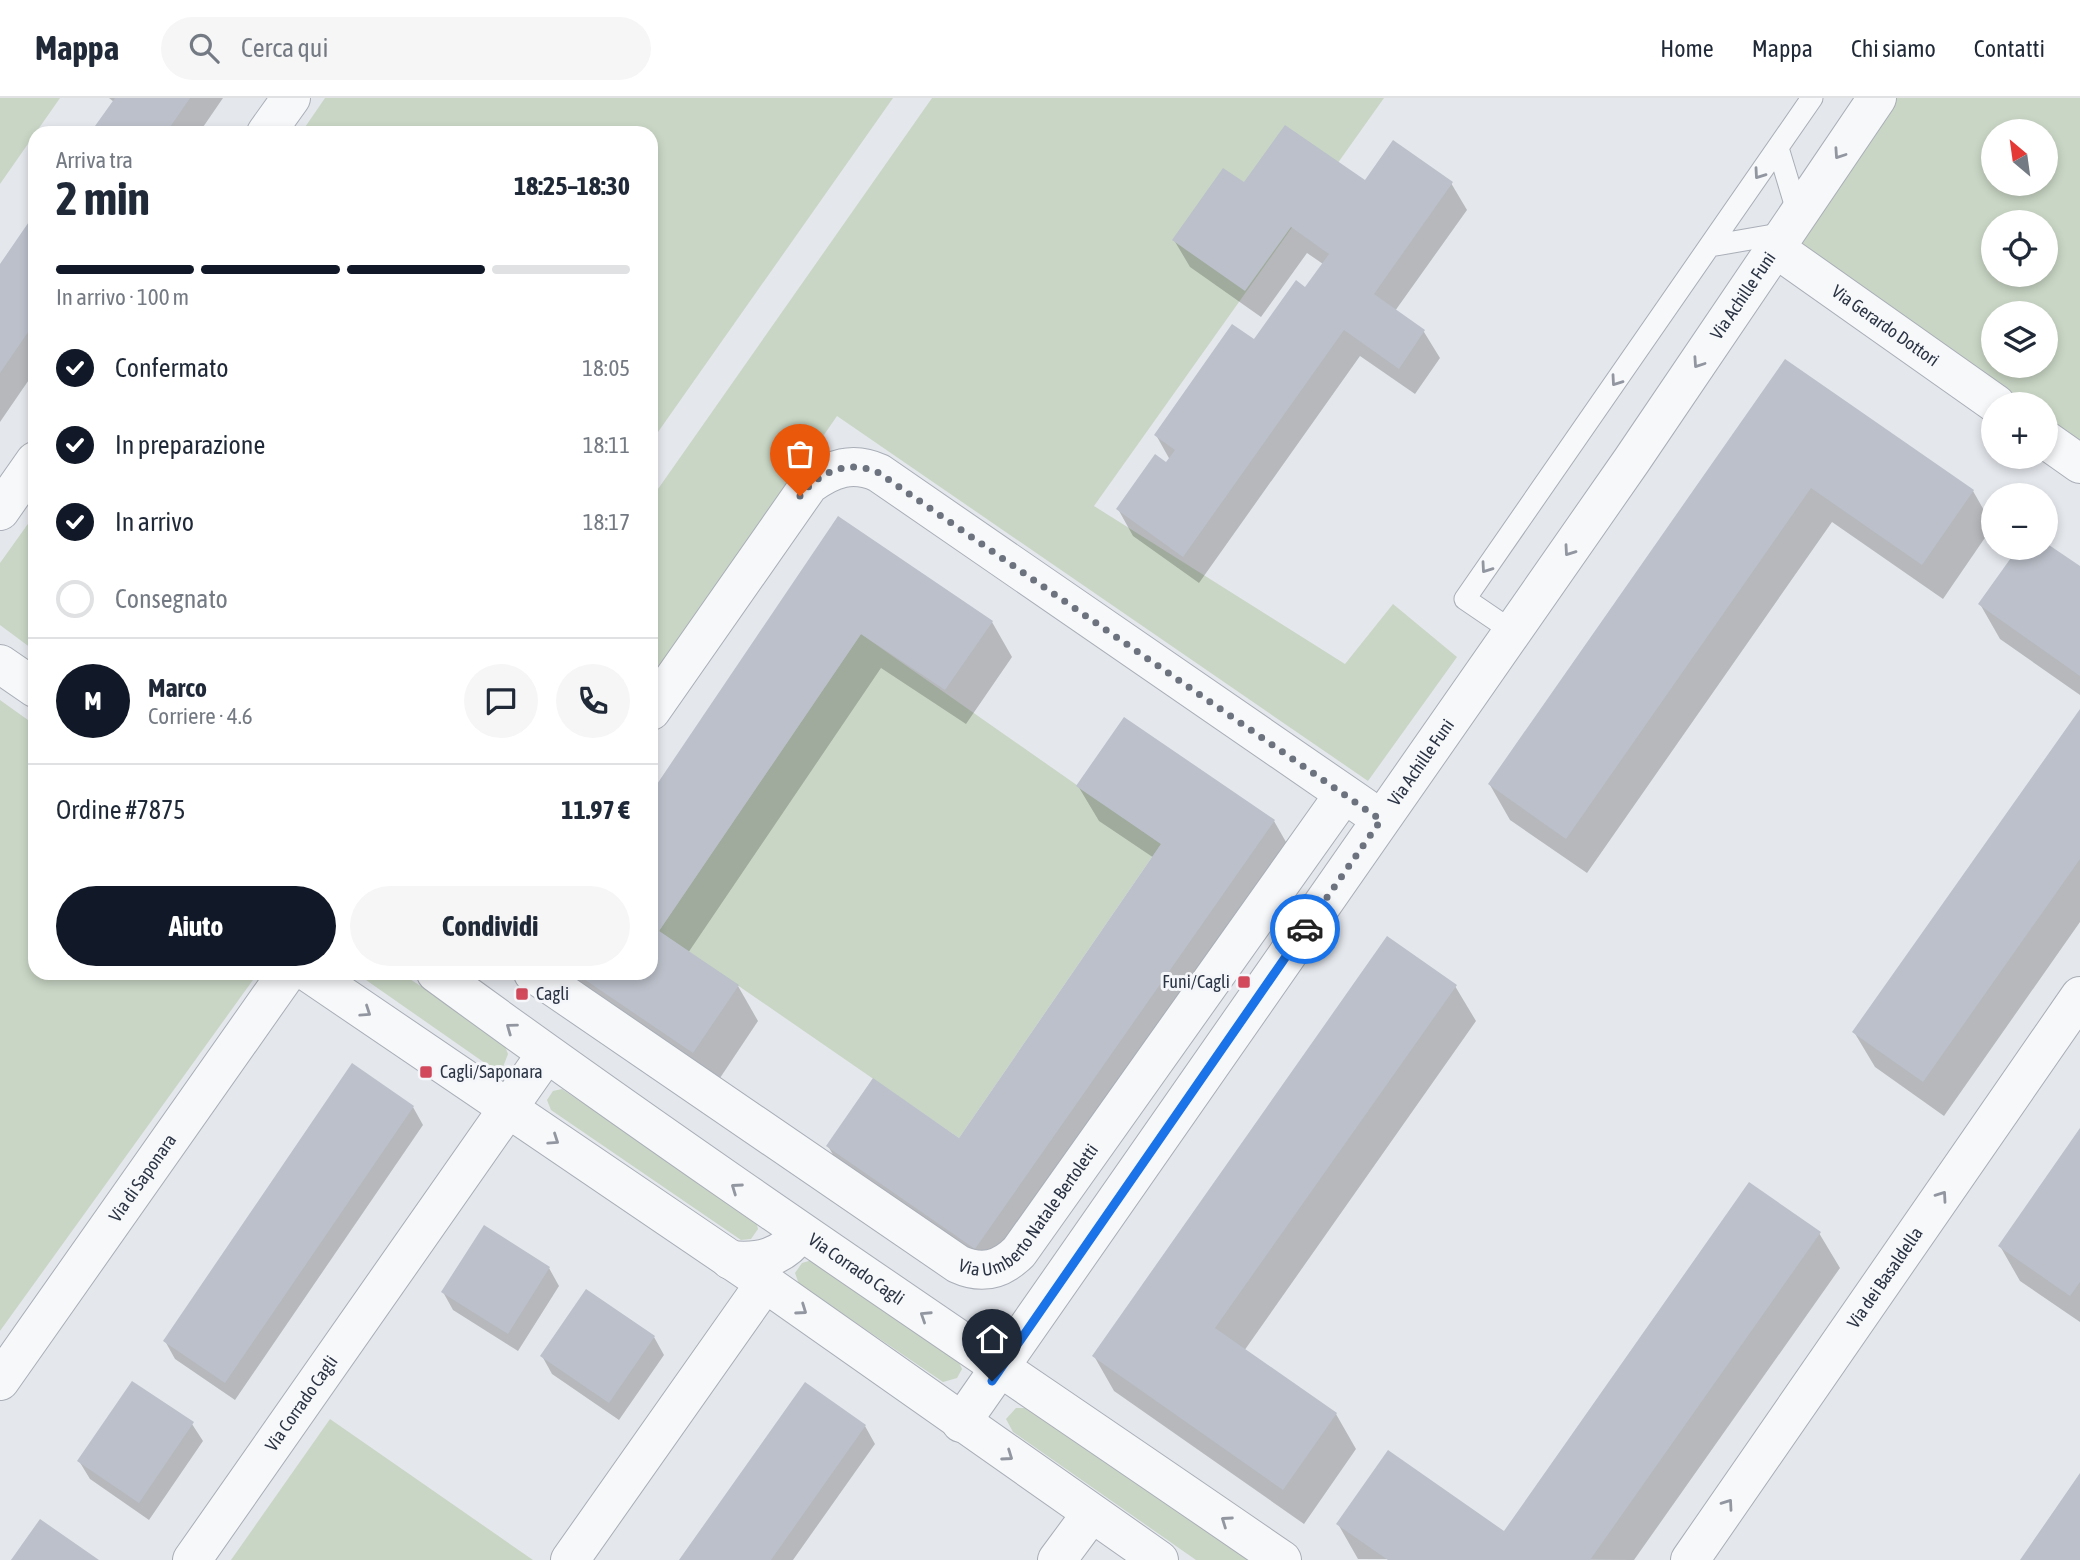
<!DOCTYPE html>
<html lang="it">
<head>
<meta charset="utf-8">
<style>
  :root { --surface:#fff; --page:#f6f6f7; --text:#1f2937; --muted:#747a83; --line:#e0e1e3; --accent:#111827 }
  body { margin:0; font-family:"Asap Condensed",sans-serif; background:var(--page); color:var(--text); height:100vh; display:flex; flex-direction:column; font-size:26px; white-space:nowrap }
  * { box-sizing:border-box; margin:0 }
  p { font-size:23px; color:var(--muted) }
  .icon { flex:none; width:38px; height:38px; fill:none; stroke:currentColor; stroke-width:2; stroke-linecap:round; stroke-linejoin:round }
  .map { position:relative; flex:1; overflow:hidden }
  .sheet { position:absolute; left:28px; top:28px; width:630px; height:854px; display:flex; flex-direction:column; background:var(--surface); border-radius:21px; box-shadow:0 4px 10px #0003 }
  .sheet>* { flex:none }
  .needle { width:46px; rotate:331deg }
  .controls { position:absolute; left:1981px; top:21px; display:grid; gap:14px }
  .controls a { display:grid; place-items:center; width:77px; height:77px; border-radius:50%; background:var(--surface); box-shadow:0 4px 10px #0003; font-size:35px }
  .pin { position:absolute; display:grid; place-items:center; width:60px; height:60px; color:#fff; margin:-72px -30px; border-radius:50% 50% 50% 0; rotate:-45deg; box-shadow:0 0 7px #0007 }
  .pin .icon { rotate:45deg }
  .courier { position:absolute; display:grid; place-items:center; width:70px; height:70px; margin:-35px; border:5px solid #1a73e8; border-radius:50%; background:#fff; color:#222; box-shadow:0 2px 9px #0007 }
  .head em { font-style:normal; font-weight:700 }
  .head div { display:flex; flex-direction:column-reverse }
  .head { display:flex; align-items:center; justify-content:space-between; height:119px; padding:0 28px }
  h1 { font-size:46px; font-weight:700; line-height:52px }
  .bar { display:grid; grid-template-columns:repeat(4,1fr); gap:10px 7px; align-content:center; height:84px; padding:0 28px }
  .bar i { height:9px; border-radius:5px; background:var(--line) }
  .bar .active { background:var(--accent) }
  .bar p { grid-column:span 4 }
  .line { display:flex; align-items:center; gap:18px; padding:0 28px; border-top:2px solid var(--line) }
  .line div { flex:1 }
  .round { display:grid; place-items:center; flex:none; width:74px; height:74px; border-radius:37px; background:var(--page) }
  ol { padding:0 28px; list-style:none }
  li { display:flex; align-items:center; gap:21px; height:77px }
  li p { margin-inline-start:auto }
  li .icon { padding:7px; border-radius:50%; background:var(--accent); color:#fff; stroke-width:4 }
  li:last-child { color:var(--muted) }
  li i { width:38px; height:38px; border:4px solid var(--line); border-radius:50% }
  .cta { display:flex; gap:14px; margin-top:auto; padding:14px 28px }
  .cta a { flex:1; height:80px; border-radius:42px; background:var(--accent); color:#fff; font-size:28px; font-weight:700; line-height:80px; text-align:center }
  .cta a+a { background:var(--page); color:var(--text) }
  header { display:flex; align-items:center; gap:42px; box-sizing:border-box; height:98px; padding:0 35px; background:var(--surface); border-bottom:2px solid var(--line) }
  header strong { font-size:33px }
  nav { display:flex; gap:38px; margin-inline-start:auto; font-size:24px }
  .search { width:490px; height:63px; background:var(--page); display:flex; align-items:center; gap:18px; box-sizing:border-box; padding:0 24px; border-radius:38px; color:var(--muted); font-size:26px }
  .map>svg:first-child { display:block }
  .green { fill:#c9d6c5; fill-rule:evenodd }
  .shadow { fill:#0003 }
  .building { fill:#bbc0ca }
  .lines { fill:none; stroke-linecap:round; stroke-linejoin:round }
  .service-casing { stroke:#a9aeb7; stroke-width:23 }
  .minor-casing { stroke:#a9aeb7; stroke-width:40 }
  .tertiary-casing { stroke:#a9aeb7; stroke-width:40 }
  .service { stroke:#f7f8fa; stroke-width:21 }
  .minor { stroke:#f7f8fa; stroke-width:38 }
  .tertiary { stroke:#f7f8fa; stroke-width:38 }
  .oneway { stroke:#9196a0 }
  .done { stroke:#6c737f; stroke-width:7; stroke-dasharray:0 12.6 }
  .route { stroke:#1a73e8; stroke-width:9 }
  .poi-dot { fill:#d1495b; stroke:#f4f6f9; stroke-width:2.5 }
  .labels { text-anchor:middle; stroke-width:6; stroke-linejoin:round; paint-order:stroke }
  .street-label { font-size:18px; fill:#2b3445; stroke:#f4f6f9 }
  .poi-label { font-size:18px; fill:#2b3445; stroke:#f4f6f9; text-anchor:start }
</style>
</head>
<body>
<header>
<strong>Mappa</strong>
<div class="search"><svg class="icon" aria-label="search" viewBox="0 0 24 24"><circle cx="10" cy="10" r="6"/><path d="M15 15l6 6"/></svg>Cerca qui</div>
<nav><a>Home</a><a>Mappa</a><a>Chi siamo</a><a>Contatti</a></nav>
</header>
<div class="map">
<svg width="2080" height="1462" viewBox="0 0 2080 1462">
  <rect width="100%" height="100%" fill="#e4e7ec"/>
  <!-- green -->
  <path class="green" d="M0,0H60L0,86Z
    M325,0H893L651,344V35H301Z
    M932,0H1384L1094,408L1345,566L1393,506L1457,559L1368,683L837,318L651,587V401Z
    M1895,0H2080V354L2046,330V306H2012L1794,154ZM1993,33H2046V86H1993ZM1993,124H2046V177H1993ZM1993,215H2046V268H1993Z
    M35,416V553L0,527V465Z
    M861,536L1161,746L959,1040L659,833Z
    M0,602L35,627V875H258L0,1233Z
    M356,875H401L503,943L508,956L503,969L492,970Z
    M562,991L755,1120L758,1131L751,1141L741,1142L551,1012L547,1002L553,993Z
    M812,1162L957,1260L962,1271L957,1280L943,1284L799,1186L795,1175L802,1165Z
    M1016,1310H1034L1248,1462H1196L1013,1334L1006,1321Z
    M330,1321L533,1462H231Z"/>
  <!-- shadow -->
  <path class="shadow" d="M109,0H223L199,35H93L114,4Z
    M1365,85H1451L1467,112L1395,213L1424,234L1440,260L1415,296L1360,258L1199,485L1133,438L1118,411L1170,362L1156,337L1306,191L1323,166L1307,155L1261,219L1190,169L1174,142L1245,87Z
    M35,119V273L0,324V169Z
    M1785,263L1973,393L1993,428L1943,501L1832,424L1587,775L1510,722L1490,687Z
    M839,421L992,524L1012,559L966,626L881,570L688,855L738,888L758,923L714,989L557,875H651V698Z
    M2046,447L2080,471V597L2000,541L1980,506L2020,450H2046Z
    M2080,614V824L1944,1018L1875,969L1854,934Z
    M1078,688L1274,723L1294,758L996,1185L848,1083L828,1048L959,1042L1154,760L1099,723Z
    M1455,888L1476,923L1244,1253L1336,1316L1356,1351L1304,1426L1114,1293L1094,1258Z
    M413,1009L423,1027L235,1302L175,1261L165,1243Z
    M2080,1033V1224L2020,1183L2000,1148Z
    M1819,1135L1840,1170L1634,1462L1358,1461L1338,1426L1504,1436Z
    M549,1170L559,1188L518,1253L453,1212L443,1194Z
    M654,1239L664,1257L619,1322L552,1276L542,1258Z
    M192,1326L203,1343L149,1422L90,1381L79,1363Z
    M865,1328L875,1346L793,1462H681Z"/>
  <!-- building -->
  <path class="building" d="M115,0H190L166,35H90Z
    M1285,27L1365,82L1393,42L1453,84L1374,196L1425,232L1399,271L1344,232L1183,459L1116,411L1155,356L1166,364L1175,352L1154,337L1232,226L1254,241L1296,182L1305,189L1329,156L1291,129L1245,193L1172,142L1223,70L1244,84Z
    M35,115V224L0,275V166Z
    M1785,261L1974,392L1922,467L1811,390L1566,741L1488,686Z
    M838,418L993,523L945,592L861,536L659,833L739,887L693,955L575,875H651V695Z
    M2046,445L2080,468V578L1978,506L2018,450H2046Z
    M2080,611V761L1923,984L1852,934Z
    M1124,619L1275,722L975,1151L826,1048L873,980L959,1040L1161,746L1076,688Z
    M1387,838L1457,887L1215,1230L1337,1315L1283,1392L1092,1258Z
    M352,965L414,1008L225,1285L163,1243Z
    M2080,1030V1184L2070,1198L1998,1148Z
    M1749,1084L1821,1134L1590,1462H1388L1336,1426L1388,1352L1504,1433Z
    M484,1127L550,1169L508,1236L441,1194Z
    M586,1191L655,1238L609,1305L540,1258Z
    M132,1283L194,1324L139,1405L77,1363Z
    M805,1284L866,1327L771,1462H679Z
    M2080,1375V1462H2020Z
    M40,1421L99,1462H11Z"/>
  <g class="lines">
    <defs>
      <path id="service" d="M1778,50L1798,116
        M1710,148L1785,135
        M1512,533L1465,501L1812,0"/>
      <g id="minor">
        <path d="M266,35L291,0"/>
        <path id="s1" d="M1775,150L1996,306"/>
        <path d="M2046,342L2080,366"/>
        <path d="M0,413L35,363"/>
        <path d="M0,566L35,590"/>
        <path d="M651,613L809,387C832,370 853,363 879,375L1365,710"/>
        <path id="s2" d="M533,875L958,1166C982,1177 1001,1172 1019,1154L1344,696"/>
        <path d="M730,1162C759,1165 782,1160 800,1135"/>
        <path id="s3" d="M961,1325L1632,362L1877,0"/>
        <path id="s4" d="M192,1462L546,956"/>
        <path d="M570,1462L765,1185"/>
        <path d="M1057,1462L1091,1416"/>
        <path id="s5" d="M1690,1462L2080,898"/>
      </g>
      <g id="tertiary">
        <path d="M309,875L765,1185L1159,1462"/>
        <path id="s6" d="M436,875C713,1078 999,1267 1282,1462"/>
        <path id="s7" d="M0,1283L287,875"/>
      </g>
    </defs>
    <!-- service casing -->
    <use href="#service" class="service-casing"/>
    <!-- minor casing -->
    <use href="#minor" class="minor-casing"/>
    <!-- tertiary casing -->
    <use href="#tertiary" class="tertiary-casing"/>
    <!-- service -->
    <use href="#service" class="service"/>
    <!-- minor -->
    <use href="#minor" class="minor"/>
    <!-- tertiary -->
    <use href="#tertiary" class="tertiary"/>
  </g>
  <!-- one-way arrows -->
  <defs><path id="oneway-chevron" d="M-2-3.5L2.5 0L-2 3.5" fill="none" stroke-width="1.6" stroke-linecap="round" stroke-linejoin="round" transform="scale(1.75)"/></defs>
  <g class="oneway">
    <use href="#oneway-chevron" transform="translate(1839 56) rotate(124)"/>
    <use href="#oneway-chevron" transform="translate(1759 76) rotate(125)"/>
    <use href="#oneway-chevron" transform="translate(1698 265) rotate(124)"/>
    <use href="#oneway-chevron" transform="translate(1616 283) rotate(125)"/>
    <use href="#oneway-chevron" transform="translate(1569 453) rotate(125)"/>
    <use href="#oneway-chevron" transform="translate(1486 470) rotate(125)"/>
    <use href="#oneway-chevron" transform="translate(366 914) rotate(34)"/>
    <use href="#oneway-chevron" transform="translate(511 930) rotate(-144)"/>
    <use href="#oneway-chevron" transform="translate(554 1042) rotate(34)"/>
    <use href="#oneway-chevron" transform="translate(736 1090) rotate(-145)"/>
    <use href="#oneway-chevron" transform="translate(1942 1098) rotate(-55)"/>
    <use href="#oneway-chevron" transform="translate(802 1212) rotate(35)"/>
    <use href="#oneway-chevron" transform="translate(925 1218) rotate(-147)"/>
    <use href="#oneway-chevron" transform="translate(1008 1358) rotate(35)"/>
    <use href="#oneway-chevron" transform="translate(1728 1406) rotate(-55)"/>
    <use href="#oneway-chevron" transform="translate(1226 1423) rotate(-145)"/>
  </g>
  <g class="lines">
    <!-- done -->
    <path class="done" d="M800,398C820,373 849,361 879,375L1381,722L1305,831"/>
    <!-- route -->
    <path class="route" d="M992,1283L1305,831"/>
  </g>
  <!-- markers -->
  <g class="poi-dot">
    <rect x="1237" y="877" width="14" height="14" rx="3.5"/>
    <rect x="515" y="889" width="14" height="14" rx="3.5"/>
    <rect x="419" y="967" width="14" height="14" rx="3.5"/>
  </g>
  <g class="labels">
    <!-- street labels -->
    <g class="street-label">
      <text dy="6" stroke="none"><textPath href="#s3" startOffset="1372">Via Achille Funi</textPath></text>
      <text dy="6" stroke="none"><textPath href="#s1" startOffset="135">Via Gerardo Dottori</textPath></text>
      <text dy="6" stroke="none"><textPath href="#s3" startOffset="805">Via Achille Funi</textPath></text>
      <text dy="6" stroke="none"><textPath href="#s7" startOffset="248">Via di Saponara</textPath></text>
      <text dy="6" stroke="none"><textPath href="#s2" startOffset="614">Via Umberto Natale Bertoletti</textPath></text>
      <text dy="6" stroke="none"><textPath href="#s6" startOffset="514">Via Corrado Cagli</textPath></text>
      <text dy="6" stroke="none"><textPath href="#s5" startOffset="343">Via dei Basaldella</textPath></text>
      <text dy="6" stroke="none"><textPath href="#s4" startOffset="191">Via Corrado Cagli</textPath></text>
    </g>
    <!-- poi labels -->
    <g class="poi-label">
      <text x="1230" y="890" text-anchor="end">Funi/Cagli</text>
      <text x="536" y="902">Cagli</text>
      <text x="440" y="980">Cagli/Saponara</text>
    </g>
  </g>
</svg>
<div class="controls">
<a><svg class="needle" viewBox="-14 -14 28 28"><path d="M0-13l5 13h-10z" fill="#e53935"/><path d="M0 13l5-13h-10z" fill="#747a83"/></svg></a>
<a><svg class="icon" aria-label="locate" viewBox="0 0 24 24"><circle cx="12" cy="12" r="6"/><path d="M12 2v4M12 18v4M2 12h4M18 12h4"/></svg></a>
<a><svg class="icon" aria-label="layers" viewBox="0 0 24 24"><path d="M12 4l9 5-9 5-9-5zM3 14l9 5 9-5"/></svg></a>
<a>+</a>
<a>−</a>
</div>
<div class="pin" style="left:800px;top:398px;background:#ea580c"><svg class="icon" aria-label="bag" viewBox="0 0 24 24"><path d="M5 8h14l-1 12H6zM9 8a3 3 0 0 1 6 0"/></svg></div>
<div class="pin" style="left:992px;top:1283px;background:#1f2937"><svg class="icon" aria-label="home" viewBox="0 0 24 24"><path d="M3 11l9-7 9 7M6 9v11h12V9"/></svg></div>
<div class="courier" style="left:1305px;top:831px"><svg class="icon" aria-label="car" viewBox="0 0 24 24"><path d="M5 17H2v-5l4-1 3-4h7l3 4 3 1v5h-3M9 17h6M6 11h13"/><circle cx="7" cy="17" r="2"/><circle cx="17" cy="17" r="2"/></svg></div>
<section class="sheet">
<div class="head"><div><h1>2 min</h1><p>Arriva tra</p></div><em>18:25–18:30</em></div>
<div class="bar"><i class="active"></i><i class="active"></i><i class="active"></i><i></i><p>In arrivo · 100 m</p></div>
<ol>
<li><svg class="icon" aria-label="check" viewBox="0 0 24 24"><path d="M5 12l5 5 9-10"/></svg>Confermato<p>18:05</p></li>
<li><svg class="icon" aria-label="check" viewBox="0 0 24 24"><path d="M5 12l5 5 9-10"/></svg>In preparazione<p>18:11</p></li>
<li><svg class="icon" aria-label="check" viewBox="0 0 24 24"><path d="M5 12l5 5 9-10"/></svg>In arrivo<p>18:17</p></li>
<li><i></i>Consegnato</li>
</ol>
<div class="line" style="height:126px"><b class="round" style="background:var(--accent);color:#fff">M</b><div><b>Marco</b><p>Corriere · 4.6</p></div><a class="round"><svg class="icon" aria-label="chat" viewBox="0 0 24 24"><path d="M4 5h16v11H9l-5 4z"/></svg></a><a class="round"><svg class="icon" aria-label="phone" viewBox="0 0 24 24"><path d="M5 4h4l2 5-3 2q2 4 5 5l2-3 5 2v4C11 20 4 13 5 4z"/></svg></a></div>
<div class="line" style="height:91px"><div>Ordine #7875</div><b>11.97 €</b></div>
<div class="cta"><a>Aiuto</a><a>Condividi</a></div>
</section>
</div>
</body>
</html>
